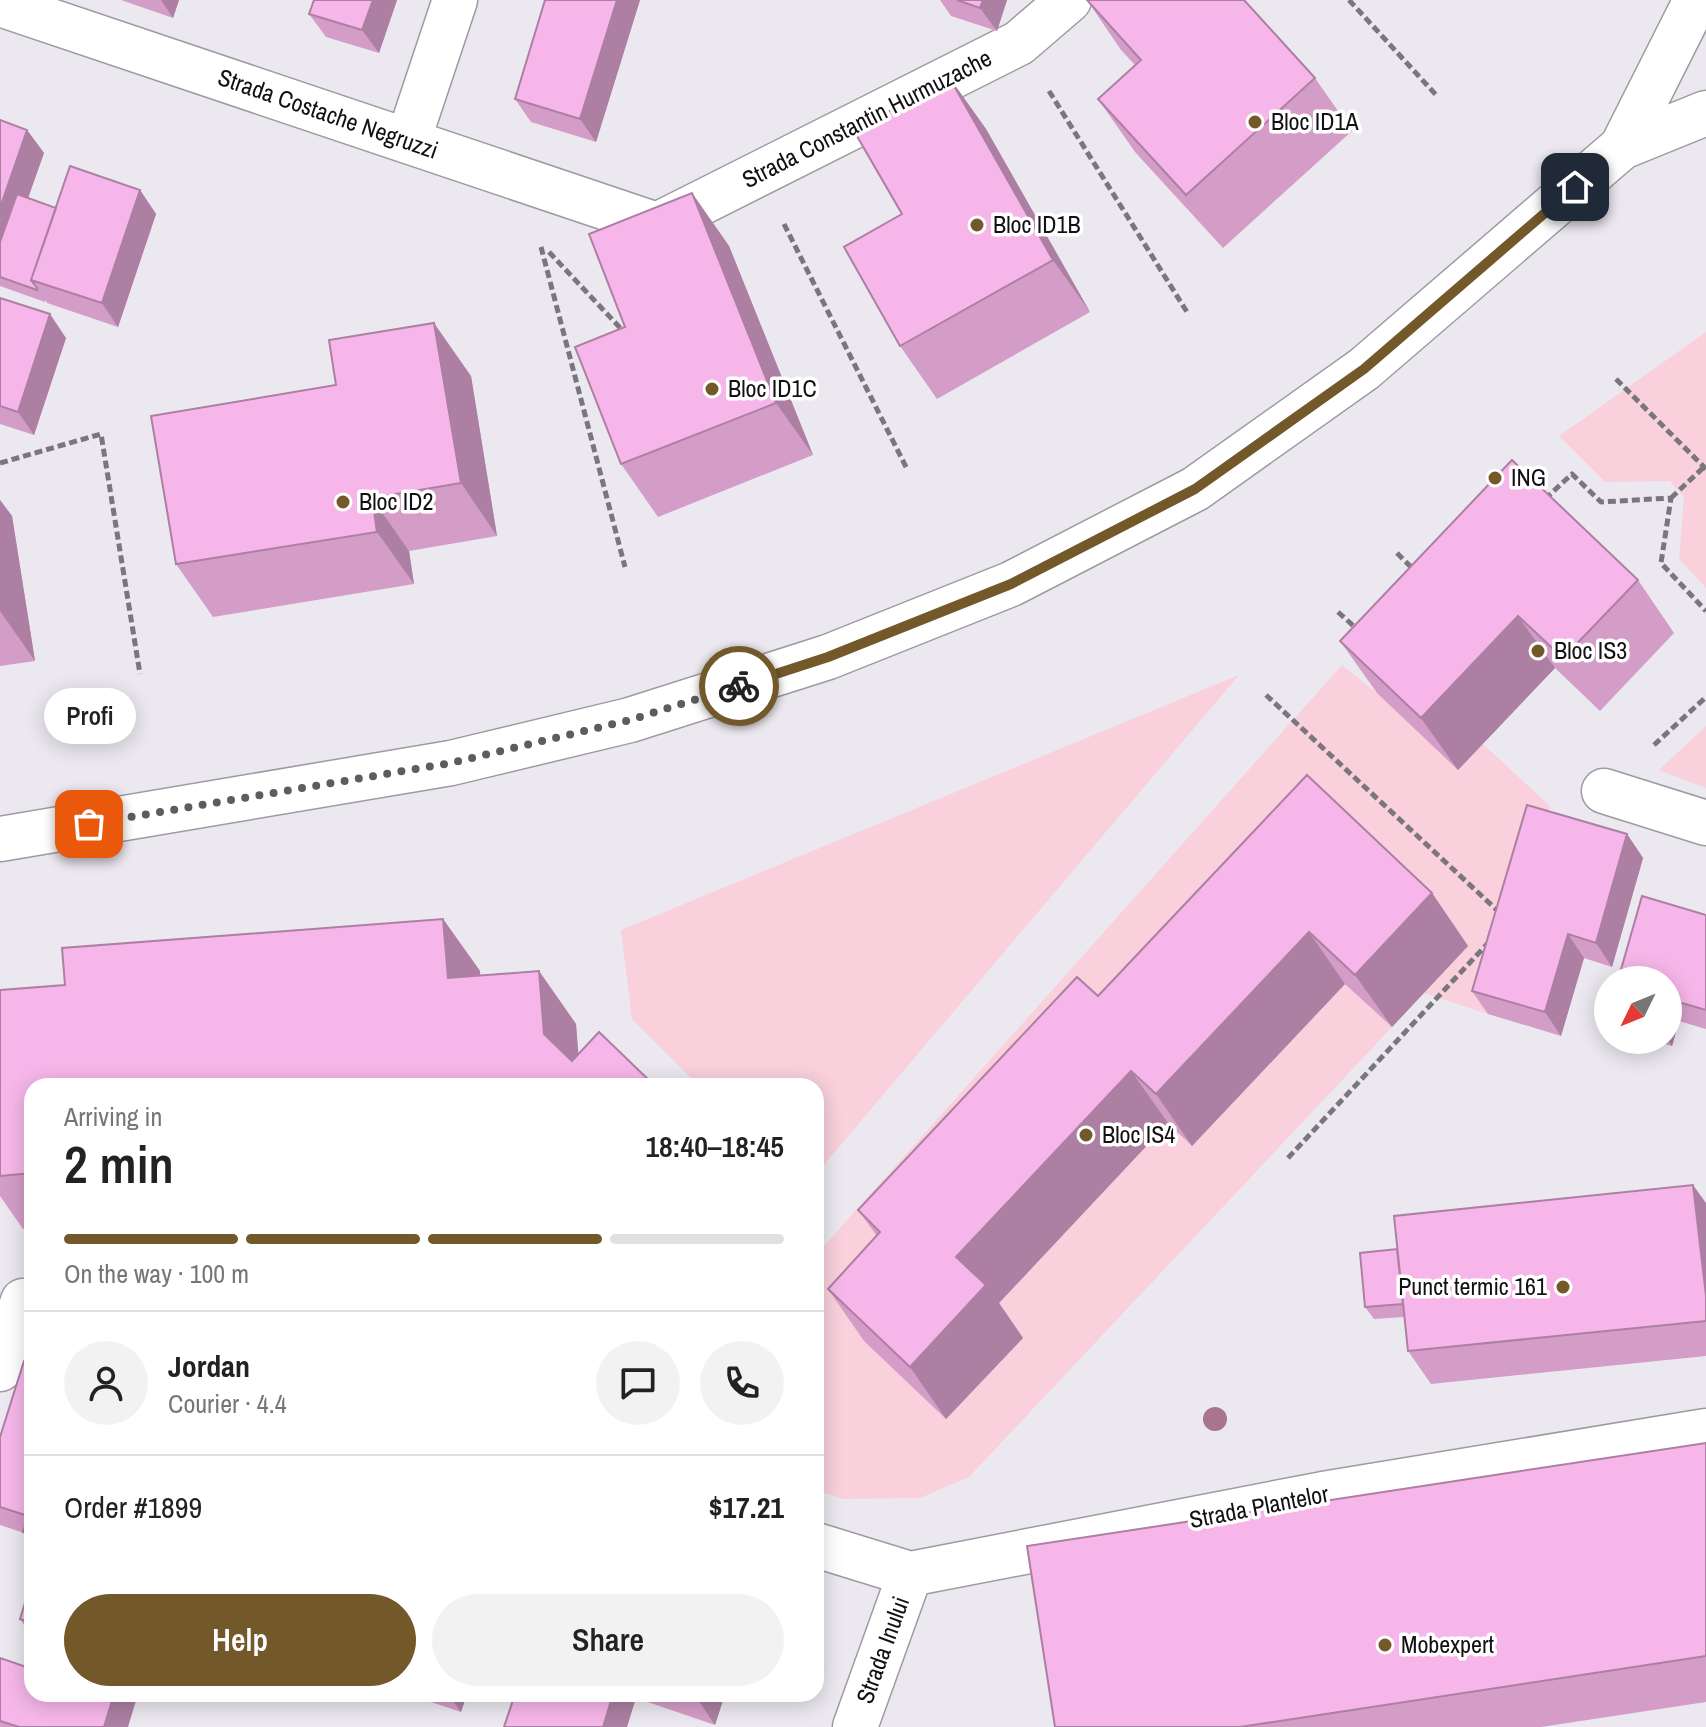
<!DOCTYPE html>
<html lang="en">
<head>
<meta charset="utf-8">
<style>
  :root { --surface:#fff; --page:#f2f2f2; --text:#222; --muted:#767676; --line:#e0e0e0; --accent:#73582a }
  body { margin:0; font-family:"Archivo Narrow",sans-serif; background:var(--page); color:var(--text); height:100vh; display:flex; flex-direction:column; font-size:30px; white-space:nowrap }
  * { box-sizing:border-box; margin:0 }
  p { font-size:26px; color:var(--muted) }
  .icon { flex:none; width:44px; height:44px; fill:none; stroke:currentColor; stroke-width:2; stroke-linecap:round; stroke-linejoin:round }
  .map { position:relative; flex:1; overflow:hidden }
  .drawer { position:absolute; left:24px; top:1078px; width:800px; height:624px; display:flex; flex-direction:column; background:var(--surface); border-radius:24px; box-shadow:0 4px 20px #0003 }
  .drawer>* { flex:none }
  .needle { width:52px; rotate:227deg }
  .controls { position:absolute; left:1594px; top:966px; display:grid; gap:16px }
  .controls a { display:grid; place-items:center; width:88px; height:88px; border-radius:50%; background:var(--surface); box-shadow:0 4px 20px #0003; font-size:40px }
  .pin { position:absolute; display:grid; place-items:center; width:68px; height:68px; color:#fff; margin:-34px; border-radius:16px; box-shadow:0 4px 12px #0006 }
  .courier { position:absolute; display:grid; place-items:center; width:80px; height:80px; margin:-40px; border:6px solid #73582a; border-radius:50%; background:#fff; color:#222; box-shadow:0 2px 10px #0007 }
  .bubble { position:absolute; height:56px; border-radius:28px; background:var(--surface); box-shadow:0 4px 20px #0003; font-size:26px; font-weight:600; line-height:56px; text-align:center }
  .headline em { font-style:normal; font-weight:600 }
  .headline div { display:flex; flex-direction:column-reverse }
  .headline { display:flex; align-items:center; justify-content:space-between; height:136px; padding:0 40px }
  h1 { font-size:52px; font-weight:600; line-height:60px }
  .bar { display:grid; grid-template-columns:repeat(4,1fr); gap:12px 8px; align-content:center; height:96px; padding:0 40px }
  .bar i { height:10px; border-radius:6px; background:var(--line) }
  .bar .selected { background:var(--accent) }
  .bar p { grid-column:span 4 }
  .line { display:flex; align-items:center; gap:20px; padding:0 40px; border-top:2px solid var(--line) }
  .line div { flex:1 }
  .round { display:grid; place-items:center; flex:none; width:84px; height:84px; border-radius:42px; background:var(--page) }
  .action { display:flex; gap:16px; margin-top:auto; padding:16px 40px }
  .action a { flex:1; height:92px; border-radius:48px; background:var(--accent); color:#fff; font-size:32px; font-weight:600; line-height:92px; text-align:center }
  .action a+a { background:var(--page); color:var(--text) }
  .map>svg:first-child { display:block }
  .green { fill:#f9d0db }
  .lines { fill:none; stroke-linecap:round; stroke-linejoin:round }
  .minor-casing { stroke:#9e9aa2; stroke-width:47 }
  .secondary-casing { stroke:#9e9aa2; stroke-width:47 }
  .path { stroke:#7a777c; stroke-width:5; stroke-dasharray:8 4; stroke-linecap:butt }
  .minor { stroke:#fff; stroke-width:44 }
  .secondary { stroke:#fff; stroke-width:44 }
  .tree { fill:#a8748e }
  .wall { fill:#d49dc8 }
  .shaded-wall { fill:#ac7fa3 }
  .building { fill:#f6b6e9; stroke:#ac7fa3; stroke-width:2 }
  .done { stroke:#5e5c60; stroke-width:8; stroke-dasharray:0 14.4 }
  .route { stroke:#73582a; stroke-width:10 }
  .poi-dot { fill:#73582a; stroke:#fff; stroke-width:3 }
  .labels { text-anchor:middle; stroke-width:7; stroke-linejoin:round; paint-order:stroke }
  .street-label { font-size:24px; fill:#121013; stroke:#fff }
  .poi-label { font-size:24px; fill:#121013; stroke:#fff; text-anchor:start }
</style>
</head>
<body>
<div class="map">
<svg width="1706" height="1727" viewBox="0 0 1706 1727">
  <rect width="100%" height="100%" fill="#ece8f0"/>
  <!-- green -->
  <path class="green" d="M1706,332V588L1679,559L1684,497L1670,481L1605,482L1559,436Z
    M1342,665L1377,693L1483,744L1550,806L1488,1014L1423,993L1343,828L992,1310L1168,1123L1192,1146L1345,984L1392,1027L969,1477L920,1498L843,1499L816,1490V1255Z
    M1239,675L816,1174V1086H699L632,1019L621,930Z
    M1706,726V788L1659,770Z"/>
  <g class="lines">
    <defs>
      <path id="minor" d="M0,4L657,225L1019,43L1069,0
        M408,141L455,0
        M1604,791L1706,823
        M0,1369L23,1301
        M816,1545L910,1574L1323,1494L1706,1431
        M855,1727L910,1574"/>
      <path id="secondary" d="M1622,147L1696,0
        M0,839L451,763L630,720L828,657L1011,584L1195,489L1364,369L1622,147L1706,113"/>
    </defs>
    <!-- minor casing -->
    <use href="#minor" class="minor-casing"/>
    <!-- secondary casing -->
    <use href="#secondary" class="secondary-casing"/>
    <!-- path -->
    <path class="path" d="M1349,0L1438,97
      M1049,91L1187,312
      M784,224L907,469
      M541,247L625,567
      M549,252L624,332
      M1616,379L1706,469
      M0,463L101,434L140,674
      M1671,498L1705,466
      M1545,499L1572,474L1601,502L1671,498L1661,563L1706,611
      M1397,553L1415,571
      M1338,612L1357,629
      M1266,695L1499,912
      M1654,745L1706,697
      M1288,1158L1489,942"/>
    <!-- minor -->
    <use href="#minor" class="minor"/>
    <!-- secondary -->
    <use href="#secondary" class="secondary"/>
  </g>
  <!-- trees -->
  <circle class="tree" cx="1215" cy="1419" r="12"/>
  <!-- wall -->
  <path class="wall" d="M121,0H179L173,18Z
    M397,0L379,53L326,37L309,14Z
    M545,0H640L596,142L531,122L515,99Z
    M940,0H1007L997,31L951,16Z
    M1087,0L1315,78L1352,131L1223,248L1135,152L1098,99L1135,65L1121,50Z
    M949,77L986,129L1090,312L937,399L900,346L902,214Z
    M0,120L27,130L44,153L28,198L56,208L140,190L156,214L118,327L47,303L46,300L45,302L0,286Z
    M692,193L729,246L813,455L658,517L621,464L625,327Z
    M0,298L66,338L34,435L0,424Z
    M471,376L497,536L409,551L414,584L213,617L176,564Z
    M0,500L12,516L35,661L0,666Z
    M1638,580L1674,633L1600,711L1555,668L1458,770L1377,693L1340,641Z
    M1627,834L1643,858L1612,967L1584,958L1561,1036L1488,1014L1472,991Z
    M1432,893L1468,946L1392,1027L1345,984L1192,1146L1168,1123L999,1303L1023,1338L946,1419L864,1341L828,1289L877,1236L858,1210L1098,996Z
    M1706,915V1029L1679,1021L1672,1046L1651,1040H1668V980Z
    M443,919L480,971V975L539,971L576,1024L578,1054L32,1086V1229H23L0,1196V990L65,985Z
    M1706,1203V1356L1431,1384L1408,1351L1404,1317L1374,1319L1365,1307L1397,1249Z
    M32,1364V1545L24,1533L0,1525V1437Z
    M1706,1443V1702L1541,1727H1055Z
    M32,1580V1637L20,1619Z
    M0,1658L128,1727H0Z
    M411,1694H467L461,1712L413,1696Z
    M515,1694H725L715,1725L636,1698Z"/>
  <!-- shaded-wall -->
  <path class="shaded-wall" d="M161,0H179L173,18Z
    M373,0H397L379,53L362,30Z
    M617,0H640L596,142L580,119Z
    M983,0H1007L997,31L980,8Z
    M949,77L986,129L1090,312L1053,260Z
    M27,130L44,153L0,277V208Z
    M140,190L156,214L118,327L102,303Z
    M692,193L729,246L813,455L776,403Z
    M50,314L66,338L34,435L18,412Z
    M434,323L471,376L497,536L461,483Z
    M372,498L409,551L414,584L377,532Z
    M0,500L12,516L35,661L0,611Z
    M1518,616L1555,668L1458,770L1421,718Z
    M1627,834L1643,858L1612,967L1596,943Z
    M1432,893L1468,946L1392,1027L1355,975Z
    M443,919L480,971L485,1031L448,978Z
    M1309,932L1345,984L1192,1146L1156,1094Z
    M1568,934L1584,958L1561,1036L1545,1012Z
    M539,971L576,1024L581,1086L544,1034Z
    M1668,1005L1679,1021L1672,1046L1668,1040Z
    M1131,1071L1168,1123L999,1303L1023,1338L946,1419L910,1367L956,1257Z
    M1693,1185L1706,1203V1296Z
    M114,1694H138L128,1727H104Z
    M448,1694H467L461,1712Z
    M613,1694H633L636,1698L627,1727H603Z
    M701,1694H725L715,1725L699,1701Z"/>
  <!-- building -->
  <path class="building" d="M314,0H373L362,30L309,14Z
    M545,0H617L580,119L515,99Z
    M957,0H983L980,8Z
    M1087,0H1244L1315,78L1186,195L1098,99L1141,60Z
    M949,77L1053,260L900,346L844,247L902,214L854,131Z
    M0,120L27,130L0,208Z
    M70,166L140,190L102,303L31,280Z
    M692,193L776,403L621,464L575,347L625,327L589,234Z
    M17,194L56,208L31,280L37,288V290L0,277V242Z
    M0,298L50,314L18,412L0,406Z
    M434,323L461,483L372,498L377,532L176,564L151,416L336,385L329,340Z
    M1512,460L1638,580L1563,658L1518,616L1421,718L1340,641Z
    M1307,775L1432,893L1355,975L1309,932L1156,1094L1131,1071L956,1257L986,1285L910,1367L828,1289L880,1232L858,1210L1077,977L1098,996Z
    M1527,805L1627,834L1596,943L1568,934L1545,1012L1472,991Z
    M1642,896L1706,915V1010L1668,999V980H1618Z
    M443,919L448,978L539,971L544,1034L572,1061L599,1032L655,1086H32V1173L0,1176V990L65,985L62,948Z
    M1693,1185L1706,1296V1321L1408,1351L1394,1216Z
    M1397,1249L1403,1304L1365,1307L1360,1253Z
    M24,1361L32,1364V1535L23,1532L28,1516L0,1507V1437Z
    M1706,1443V1656L1240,1727H1055L1027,1546Z
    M32,1580V1623L20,1619Z
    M0,1658L32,1669V1694H114L104,1727H19L0,1721Z
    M515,1694H613L603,1727H504Z
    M677,1694H701L699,1701Z"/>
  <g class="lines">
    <!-- done -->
    <path class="done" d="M89,824L451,763L630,720L739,686"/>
    <!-- route -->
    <path class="route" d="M739,686L828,657L1011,584L1195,489L1364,369L1575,187"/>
  </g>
  <!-- markers -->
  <g class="poi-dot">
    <circle cx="1255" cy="122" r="8"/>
    <circle cx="977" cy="225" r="8"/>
    <circle cx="712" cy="389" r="8"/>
    <circle cx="1495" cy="478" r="8"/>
    <circle cx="343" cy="502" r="8"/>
    <circle cx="1538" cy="651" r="8"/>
    <circle cx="1086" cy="1135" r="8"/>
    <circle cx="1563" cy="1287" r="8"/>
    <circle cx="1385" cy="1645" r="8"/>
  </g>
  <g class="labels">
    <!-- street labels -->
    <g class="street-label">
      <text transform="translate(328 114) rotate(19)" y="8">Strada Costache Negruzzi</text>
      <text transform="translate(867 119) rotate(-27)" y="8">Strada Constantin Hurmuzache</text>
      <text transform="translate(1259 1507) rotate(-11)" y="8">Strada Plantelor</text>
      <text transform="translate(883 1650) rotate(-70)" y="8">Strada Inului</text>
    </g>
    <!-- poi labels -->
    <g class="poi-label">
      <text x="1271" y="130">Bloc ID1A</text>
      <text x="993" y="233">Bloc ID1B</text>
      <text x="728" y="397">Bloc ID1C</text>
      <text x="1511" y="486">ING</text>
      <text x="359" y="510">Bloc ID2</text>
      <text x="1554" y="659">Bloc IS3</text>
      <text x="1102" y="1143">Bloc IS4</text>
      <text x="1547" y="1295" text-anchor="end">Punct termic 161</text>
      <text x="1401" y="1653">Mobexpert</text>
    </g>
  </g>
</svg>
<div class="controls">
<a><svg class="needle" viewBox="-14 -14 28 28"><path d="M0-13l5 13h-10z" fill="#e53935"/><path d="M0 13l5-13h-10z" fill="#767676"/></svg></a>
</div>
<div class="pin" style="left:89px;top:824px;background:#ea580c"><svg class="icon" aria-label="bag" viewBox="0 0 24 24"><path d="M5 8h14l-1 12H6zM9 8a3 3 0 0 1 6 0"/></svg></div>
<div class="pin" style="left:1575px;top:187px;background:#1f2937"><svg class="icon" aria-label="home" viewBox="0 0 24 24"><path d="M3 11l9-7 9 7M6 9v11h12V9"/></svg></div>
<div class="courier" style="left:739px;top:686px"><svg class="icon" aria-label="bike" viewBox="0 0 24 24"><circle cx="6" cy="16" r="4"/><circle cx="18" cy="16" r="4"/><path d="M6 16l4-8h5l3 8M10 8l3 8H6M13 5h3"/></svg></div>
<div class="bubble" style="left:44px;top:688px;width:92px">Profi</div>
<section class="drawer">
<div class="headline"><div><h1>2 min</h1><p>Arriving in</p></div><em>18:40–18:45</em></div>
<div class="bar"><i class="selected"></i><i class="selected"></i><i class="selected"></i><i></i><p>On the way · 100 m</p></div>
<div class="line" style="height:144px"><a class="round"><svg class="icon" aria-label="person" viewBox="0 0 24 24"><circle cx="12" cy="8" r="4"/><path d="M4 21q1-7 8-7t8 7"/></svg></a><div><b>Jordan</b><p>Courier · 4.4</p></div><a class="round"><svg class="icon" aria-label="chat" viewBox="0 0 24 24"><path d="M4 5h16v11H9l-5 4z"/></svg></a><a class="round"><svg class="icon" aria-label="phone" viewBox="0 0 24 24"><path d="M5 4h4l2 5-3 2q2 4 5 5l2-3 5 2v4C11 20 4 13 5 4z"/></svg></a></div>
<div class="line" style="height:104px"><div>Order #1899</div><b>$17.21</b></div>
<div class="action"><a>Help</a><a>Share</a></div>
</section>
</div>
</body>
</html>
